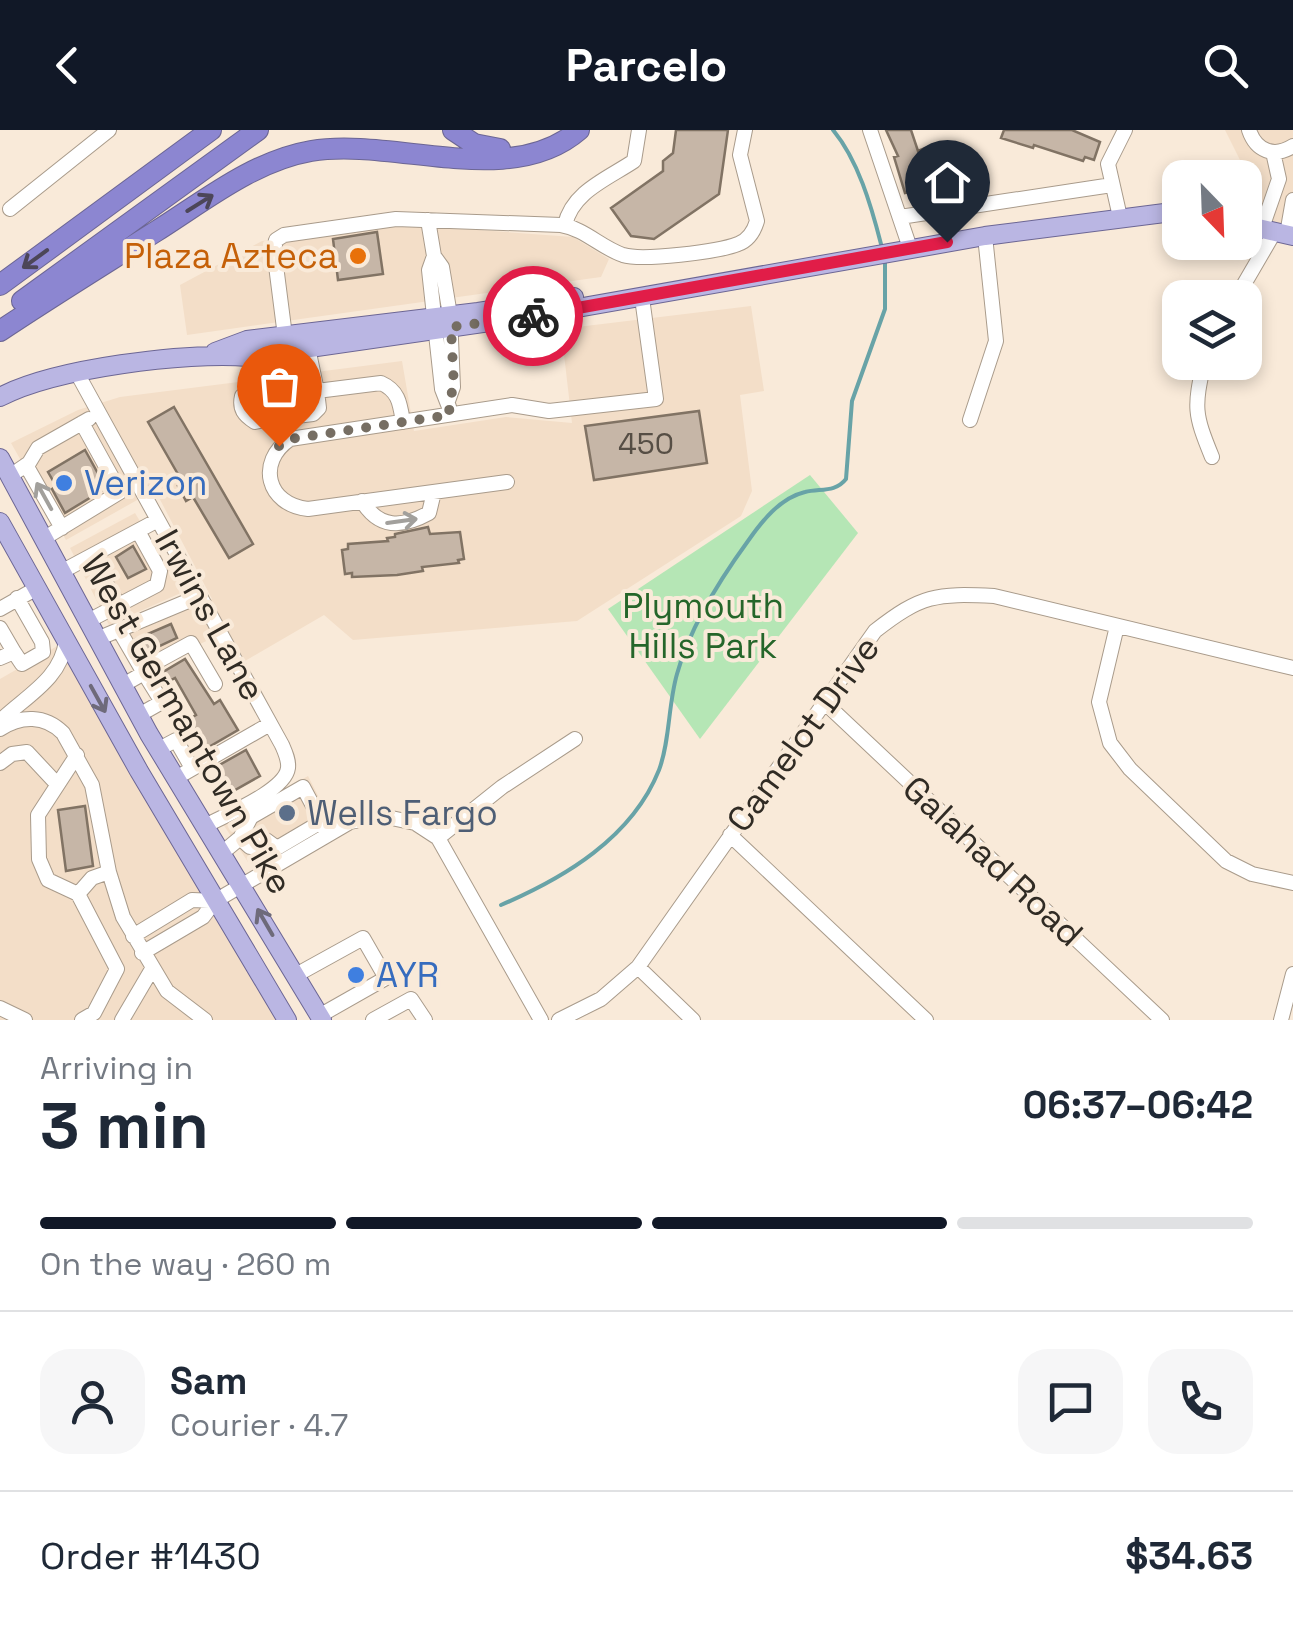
<!DOCTYPE html>
<html lang="en">
<head>
<meta charset="utf-8">
<style>
  :root { --surface:#fff; --page:#f6f6f7; --text:#1f2937; --muted:#747a83; --line:#e0e1e3; --accent:#111827 }
  body { margin:0; font-family:"Space Grotesk",sans-serif; background:var(--page); color:var(--text); height:100vh; display:flex; flex-direction:column; font-size:38px; white-space:nowrap }
  * { box-sizing:border-box; margin:0 }
  p { font-size:32px; color:var(--muted) }
  .icon { flex:none; width:55px; height:55px; fill:none; stroke:currentColor; stroke-width:2; stroke-linecap:round; stroke-linejoin:round }
  .map { position:relative; height:890px; overflow:hidden }
  .sheet { display:flex; flex-direction:column; background:var(--surface); flex:1 }
  .sheet>* { flex:none }
  .needle { width:65px; rotate:157deg }
  .tools { position:absolute; left:1162px; top:30px; display:grid; gap:20px }
  .tools a { display:grid; place-items:center; width:100px; height:100px; border-radius:20px; background:var(--surface); box-shadow:0 5px 15px #0003; font-size:50px }
  .pin { position:absolute; display:grid; place-items:center; width:85px; height:85px; color:#fff; margin:-102px -42px; border-radius:50% 50% 50% 0; rotate:-45deg; box-shadow:0 0 10px #0007 }
  .pin .icon { rotate:45deg }
  .courier { position:absolute; display:grid; place-items:center; width:100px; height:100px; margin:-50px; border:8px solid #e11d48; border-radius:50%; background:#fff; color:#222; box-shadow:0 2px 12px #0007 }
  .overview em { font-style:normal; font-weight:800 }
  .overview div { display:flex; flex-direction:column-reverse }
  .overview { display:flex; align-items:center; justify-content:space-between; height:170px; padding:0 40px }
  h1 { font-size:65px; font-weight:800; line-height:75px }
  .bar { display:grid; grid-template-columns:repeat(4,1fr); gap:15px 10px; align-content:center; height:120px; padding:0 40px }
  .bar i { height:12px; border-radius:8px; background:var(--line) }
  .bar .on { background:var(--accent) }
  .bar p { grid-column:span 4 }
  .line { display:flex; align-items:center; gap:25px; padding:0 40px; border-top:2px solid var(--line) }
  .line div { flex:1 }
  .round { display:grid; place-items:center; flex:none; width:105px; height:105px; border-radius:30px; background:var(--page) }
  header { display:flex; justify-content:space-between; align-items:center; height:130px; padding:0 40px; background:var(--accent); color:#fff; font-size:45px; font-weight:800 }
  .map>svg:first-child { display:block }
  .built { fill:#f3dec8 }
  .green { fill:#b5e6b5 }
  .lines { fill:none; stroke-linecap:round; stroke-linejoin:round }
  .stream { stroke:#68a3a7; stroke-width:4 }
  .building { fill:#c6b6a7; stroke:#817364; stroke-width:2.5 }
  .minor-casing { stroke:#a99b8b; stroke-width:16 }
  .major-casing { stroke:#6c6694; stroke-width:20 }
  .highway-casing { stroke:#6c6694; stroke-width:22 }
  .minor { stroke:#fff; stroke-width:14 }
  .major { stroke:#bab6e3; stroke-width:18 }
  .highway { stroke:#8c86d1; stroke-width:20 }
  .oneway { stroke:#4c4658 }
  .oneway2 { stroke:#a2a09c }
  .oneway3 { stroke:#6e6a7a }
  .done { stroke:#766e63; stroke-width:10; stroke-dasharray:0 18 }
  .route { stroke:#e11d48; stroke-width:12 }
  .food-dot { fill:#e8710a; stroke:#f9ead9; stroke-width:4 }
  .shop-dot { fill:#3f7fe0; stroke:#f9ead9; stroke-width:4 }
  .service-dot { fill:#5c6f8a; stroke:#f9ead9; stroke-width:4 }
  .labels { text-anchor:middle; stroke-width:8; stroke-linejoin:round; paint-order:stroke }
  .number-label { font-size:30px; fill:#564e45 }
  .food-label { font-size:35px; fill:#c56008; stroke:#f9ead9; text-anchor:end }
  .shop-label { font-size:35px; fill:#366cbe; stroke:#f9ead9; text-anchor:start }
  .park-label { font-size:35px; fill:#25662a; stroke:#f9ead9 }
  .street-label { font-size:35px; fill:#302b24; stroke:#f9ead9 }
  .service-label { font-size:35px; fill:#4e5e75; stroke:#f9ead9; text-anchor:start }
</style>
</head>
<body>
<header><svg class="icon" aria-label="back" viewBox="0 0 24 24"><path d="M15 5l-7 7 7 7"/></svg>Parcelo<svg class="icon" aria-label="search" viewBox="0 0 24 24"><circle cx="10" cy="10" r="6"/><path d="M15 15l6 6"/></svg></header>
<div class="map">
<svg width="1293" height="890" viewBox="0 0 1293 890">
  <rect width="100%" height="100%" fill="#f9ead9"/>
  <!-- built -->
  <path class="built" d="M1225,0H1293V106L1245,95V48L1241,47L1243,36Z
    M413,95L573,107L609,129L601,147L187,205L180,155L262,111Z
    M751,176L764,261L740,265L752,361L741,386L577,491L353,510L324,485L245,531L228,501L135,544L115,508L212,469L155,360L66,410L11,313L78,280L120,267L402,231L414,301L506,287L572,293L561,199Z
    M135,383L183,462L109,495L70,418Z
    M66,511L287,890H0V549Z
    M308,646L332,693L260,732H248L223,694Z"/>
  <!-- green -->
  <path class="green" d="M810,345L858,403L700,609L608,479Z"/>
  <g class="lines">
    <!-- stream -->
    <path class="stream" d="M833,0C858,30 871,75 881,114
      M501,775C564,748 632,708 659,640C670,611 668,575 677,544C690,497 721,448 748,411C762,391 780,368 805,362C820,358 835,363 846,349L852,271L885,179V133"/>
  </g>
  <!-- building -->
  <path class="building" d="M676,0H728L719,64L654,109L631,106L611,78L663,41V31L673,23Z
    M886,0H911L918,21L923,19L933,51L930,53L932,59L911,67L909,62L905,63L894,27L898,26Z
    M1004,0H1072L1100,12L1094,30L1085,27L1083,31L1034,15L1033,18L1001,8Z
    M377,102L383,144L338,150L333,109Z
    M174,277L253,414L229,428L193,367L186,371L178,356L183,353L148,292Z
    M699,281L707,333L594,350L585,296Z
    M85,320L106,358L65,383L52,359L56,356L48,342Z
    M428,397L430,404L460,402L464,429L458,430L459,433L422,437L423,441L397,445L352,447V443L345,444L342,420L348,419V414L388,411L387,408L395,407V404Z
    M133,416L146,439L128,448L116,427Z
    M171,494L177,508L145,523L136,509Z
    M185,529L214,574L220,570L238,600L207,618L189,589L196,585L175,548L164,554L158,545Z
    M246,620L260,646L228,664L214,638Z
    M85,676L93,736L66,741L58,680Z"/>
  <g class="lines">
    <defs>
      <path id="minor" d="M870,0L910,118
        M1249,0C1256,21 1274,28 1293,16
        M10,79L109,0
        M900,87L1112,55
        M1120,87L1108,34L1125,0
        M428,90L434,126L442,137L450,185L453,257L448,271
        M565,95C572,62 607,49 634,31L639,0
        M1262,98L1279,49L1273,22
        M1287,104L1293,70
        M434,126L429,140L442,259L449,277
        M1236,168L1275,101
        M285,206L274,120L276,110L284,105L396,89L561,95C585,99 600,117 623,125C642,131 718,122 738,114C749,110 754,101 757,91L740,25L745,0
        M308,218L317,261L381,253C399,261 400,274 403,292
        M1204,232C1194,278 1194,283 1212,327
        M77,243L282,615C285,622 289,630 288,638C285,661 225,685 205,696
        M288,287L313,284L319,278L317,261
        M270,289L255,292C244,285 239,279 242,266L262,257L315,251
        M970,290L996,211L985,106
        M26,335L62,398
        M10,346L29,333L38,318L89,289
        M507,352L308,379C267,375 256,332 290,309L512,275L549,281L656,269L642,168
        M362,371C379,399 402,398 429,383L434,362
        M43,409L120,362L82,293
        M91,427L118,474
        M61,442L158,390
        M0,479L37,458
        M88,491L157,455L160,441L138,401
        M1117,496L1099,572L1110,613L1130,639L1226,731L1252,744L1293,753
        M0,498L14,522
        M119,500L144,543L158,531L191,513L215,554
        M97,509L200,466
        M0,528L14,522L22,534L43,522L42,512L17,468
        M123,555L144,543L162,572L139,585
        M824,572L1162,890
        M0,591C26,566 61,549 66,511
        M0,599C21,585 45,585 63,603L92,655L109,742L123,787L167,861L205,890
        M159,619L176,610L192,638
        M77,625L38,685L39,729L48,750L78,764L117,839L94,883L82,890
        M0,633L12,624L27,622L56,653
        M176,648L270,594
        M730,705L926,890
        M240,708L251,687L303,657L328,704
        M438,708L502,657L575,609
        M222,723L240,708L250,717H259L266,710L277,718L321,692
        M78,764L92,748L109,742
        M133,806L192,770L215,771
        M142,823L203,787L215,771L350,692L382,686L415,693L438,708L541,890
        M638,837L693,890
        M296,845L363,808L386,848L319,886
        M0,878L25,890
        M122,890L152,839
        M373,890L411,869L425,890
        M559,890L601,869L638,837L875,501C921,465 936,463 994,466L1293,538
        M1281,890L1293,844"/>
      <path id="major" d="M1245,95L1293,106
        M215,222L247,210L478,182L574,167
        M0,267C55,238 186,222 248,227L532,186L985,106L1180,81
        M0,328L149,604L322,890
        M0,392L139,641L287,890"/>
      <path id="highway" d="M453,0L474,14L500,19
        M0,155L211,0
        M22,171L258,0
        M0,201C51,167 103,135 155,102C203,72 253,31 311,21C394,7 510,60 579,0"/>
    </defs>
    <!-- minor casing -->
    <use href="#minor" class="minor-casing"/>
    <!-- major casing -->
    <use href="#major" class="major-casing"/>
    <!-- highway casing -->
    <use href="#highway" class="highway-casing"/>
    <!-- minor -->
    <use href="#minor" class="minor"/>
    <!-- major -->
    <use href="#major" class="major"/>
    <!-- highway -->
    <use href="#highway" class="highway"/>
  </g>
  <!-- one-way arrows -->
  <defs><path id="oneway-shaft" d="M-6 0H5M1.5-3L5.5 0L1.5 3" fill="none" stroke-width="1.6" stroke-linecap="round" stroke-linejoin="round" transform="scale(2.5)"/></defs>
  <g class="oneway">
    <use href="#oneway-shaft" transform="translate(200 73) rotate(-32)"/>
    <use href="#oneway-shaft" transform="translate(35 129) rotate(144)"/>
  </g>
  <g class="oneway2">
    <use href="#oneway-shaft" transform="translate(44 366) rotate(-119)"/>
    <use href="#oneway-shaft" transform="translate(402 391) rotate(-8)"/>
  </g>
  <g class="oneway3">
    <use href="#oneway-shaft" transform="translate(98 569) rotate(61)"/>
    <use href="#oneway-shaft" transform="translate(265 792) rotate(-120)"/>
  </g>
  <g class="lines">
    <!-- done -->
    <path class="done" d="M279,316L290,309L450,285L448,271L454,258L451,197L533,186"/>
    <!-- route -->
    <path class="route" d="M533,186L947,112"/>
  </g>
  <!-- markers -->
  <circle class="food-dot" cx="358" cy="126" r="10"/>
  <g class="shop-dot">
    <circle cx="64" cy="353" r="10"/>
    <circle cx="356" cy="845" r="10"/>
  </g>
  <circle class="service-dot" cx="287" cy="683" r="10"/>
  <g class="labels">
    <!-- number labels -->
    <g class="number-label">
      <text x="646" y="324">450</text>
    </g>
    <!-- food labels -->
    <g class="food-label">
      <text x="338" y="138">Plaza Azteca</text>
    </g>
    <!-- shop labels -->
    <g class="shop-label">
      <text x="84" y="365">Verizon</text>
      <text x="376" y="857">AYR</text>
    </g>
    <!-- park labels -->
    <g class="park-label">
      <text x="703" y="488">Plymouth<tspan x="703" dy="40">Hills Park</tspan></text>
    </g>
    <!-- street labels -->
    <g class="street-label">
      <text transform="translate(210 485) rotate(61)" y="12">Irwins Lane</text>
      <text transform="translate(187 594) rotate(60)" y="12">West Germantown Pike</text>
      <text transform="translate(803 604) rotate(-54)" y="12">Camelot Drive</text>
      <text transform="translate(993 731) rotate(43)" y="12">Galahad Road</text>
    </g>
    <!-- service labels -->
    <g class="service-label">
      <text x="307" y="695">Wells Fargo</text>
    </g>
  </g>
</svg>
<div class="tools">
<a><svg class="needle" viewBox="-14 -14 28 28"><path d="M0-13l5 13h-10z" fill="#e53935"/><path d="M0 13l5-13h-10z" fill="#747a83"/></svg></a>
<a><svg class="icon" aria-label="layers" viewBox="0 0 24 24"><path d="M12 4l9 5-9 5-9-5zM3 14l9 5 9-5"/></svg></a>
</div>
<div class="pin" style="left:279px;top:316px;background:#ea580c"><svg class="icon" aria-label="bag" viewBox="0 0 24 24"><path d="M5 8h14l-1 12H6zM9 8a3 3 0 0 1 6 0"/></svg></div>
<div class="pin" style="left:947px;top:112px;background:#1f2937"><svg class="icon" aria-label="home" viewBox="0 0 24 24"><path d="M3 11l9-7 9 7M6 9v11h12V9"/></svg></div>
<div class="courier" style="left:533px;top:186px"><svg class="icon" aria-label="bike" viewBox="0 0 24 24"><circle cx="6" cy="16" r="4"/><circle cx="18" cy="16" r="4"/><path d="M6 16l4-8h5l3 8M10 8l3 8H6M13 5h3"/></svg></div>
</div>
<section class="sheet">
<div class="overview"><div><h1>3 min</h1><p>Arriving in</p></div><em>06:37–06:42</em></div>
<div class="bar"><i class="on"></i><i class="on"></i><i class="on"></i><i></i><p>On the way · 260 m</p></div>
<div class="line" style="height:180px"><a class="round"><svg class="icon" aria-label="person" viewBox="0 0 24 24"><circle cx="12" cy="8" r="4"/><path d="M4 21q1-7 8-7t8 7"/></svg></a><div><b>Sam</b><p>Courier · 4.7</p></div><a class="round"><svg class="icon" aria-label="chat" viewBox="0 0 24 24"><path d="M4 5h16v11H9l-5 4z"/></svg></a><a class="round"><svg class="icon" aria-label="phone" viewBox="0 0 24 24"><path d="M5 4h4l2 5-3 2q2 4 5 5l2-3 5 2v4C11 20 4 13 5 4z"/></svg></a></div>
<div class="line" style="height:130px"><div>Order #1430</div><b>$34.63</b></div>
</section>
</body>
</html>
